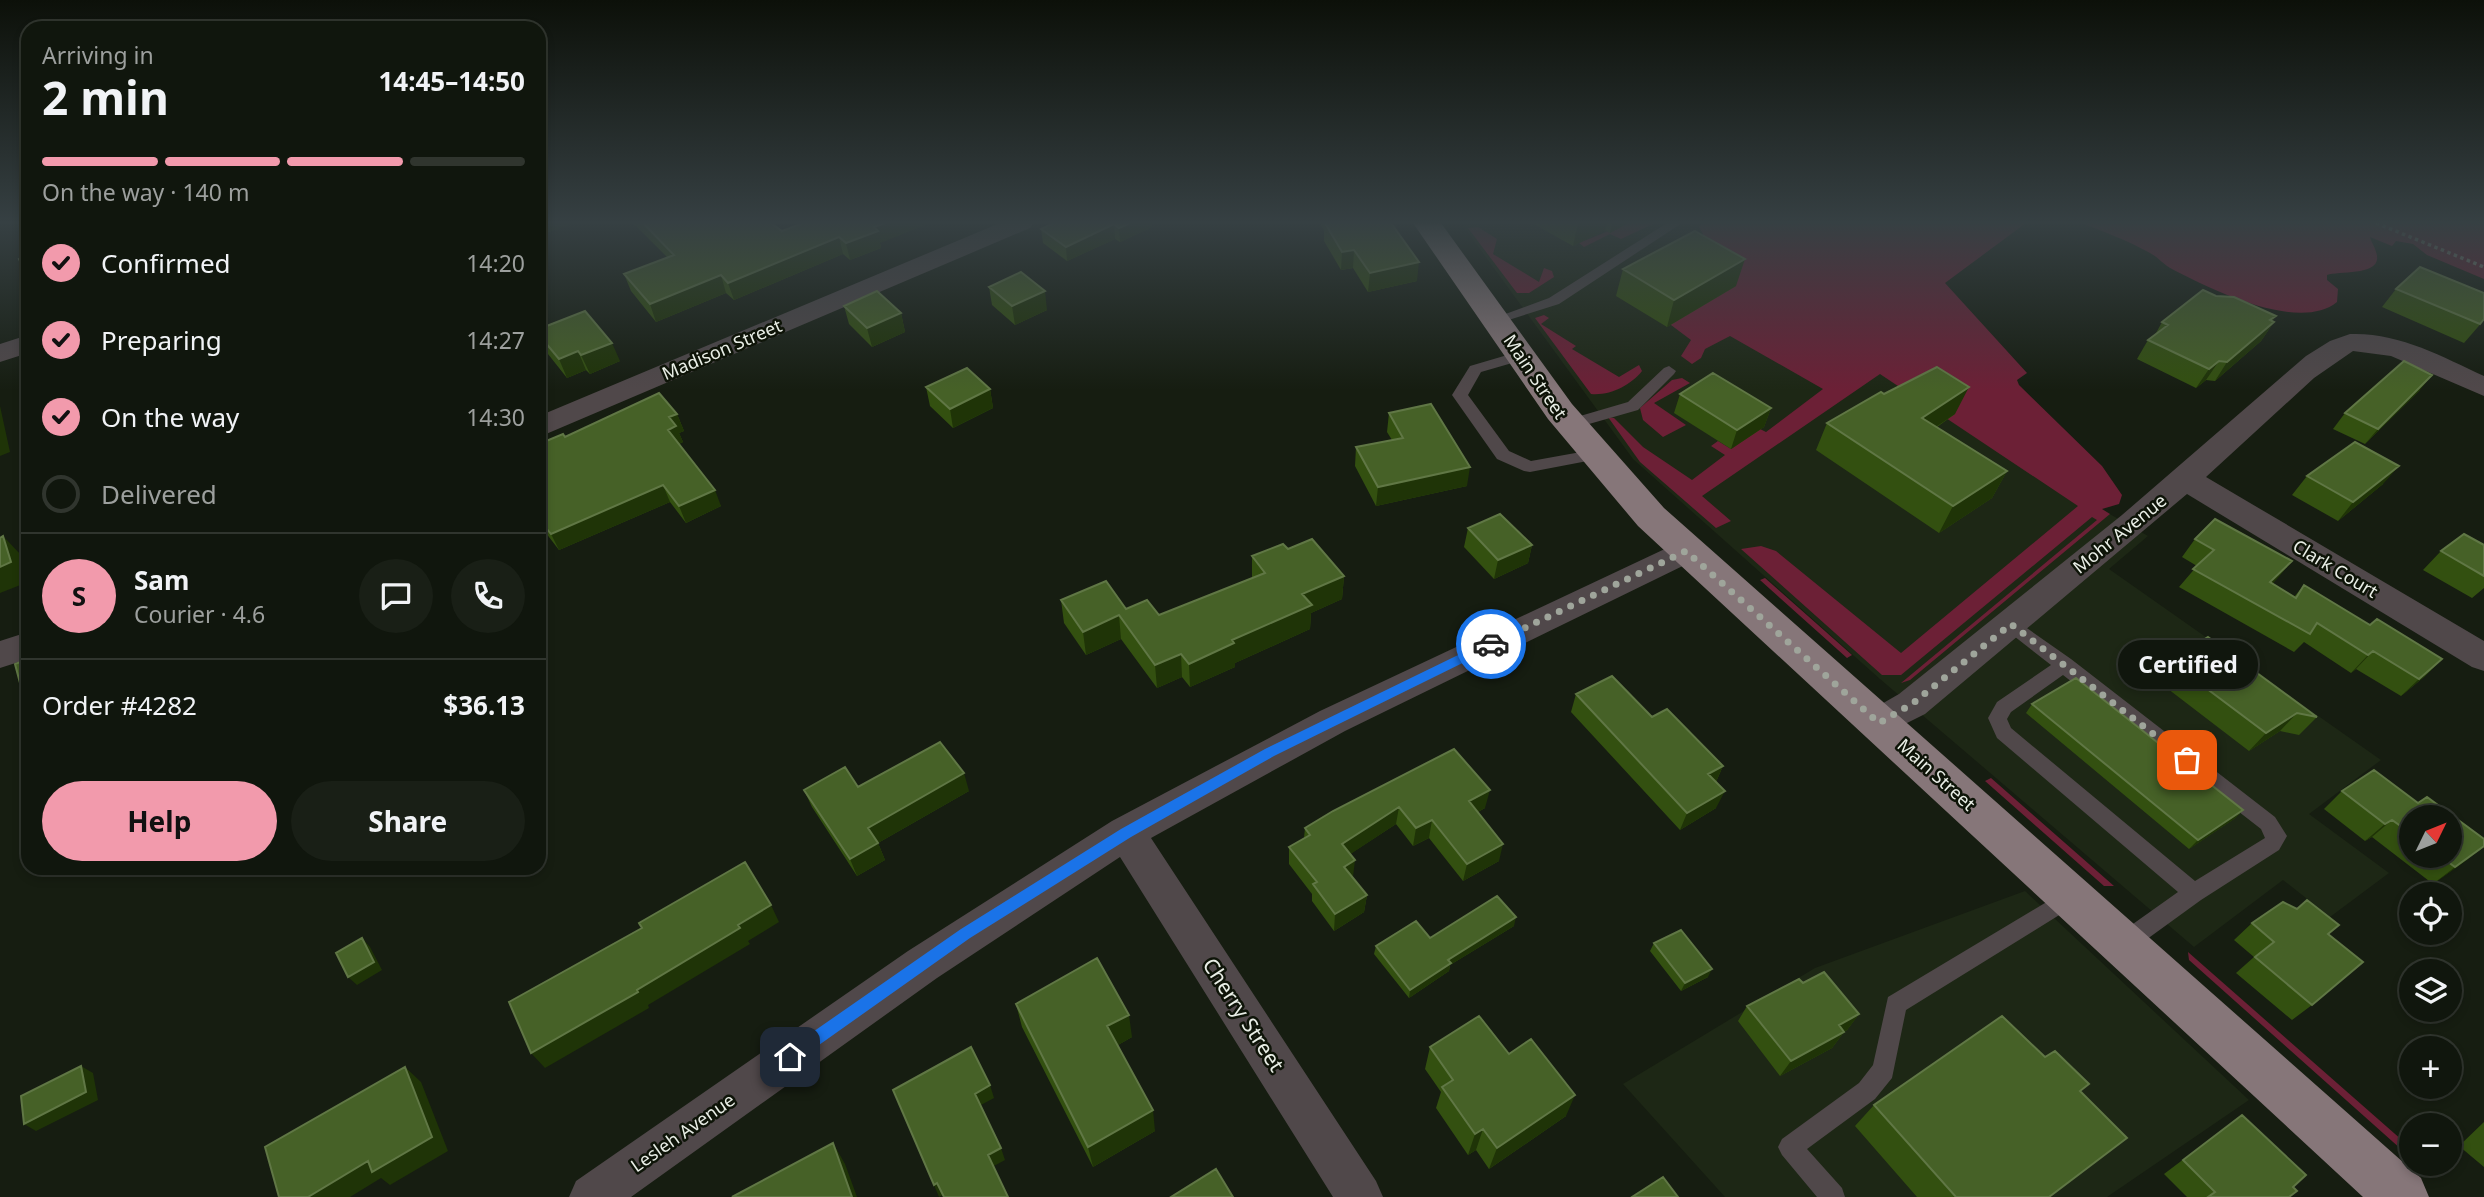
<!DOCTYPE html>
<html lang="en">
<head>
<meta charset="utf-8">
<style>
  :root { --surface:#10160d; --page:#191f16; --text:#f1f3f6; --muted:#9c9f9d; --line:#30352e; --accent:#f29aac }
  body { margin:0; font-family:"Noto Sans",sans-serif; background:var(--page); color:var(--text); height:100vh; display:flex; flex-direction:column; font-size:26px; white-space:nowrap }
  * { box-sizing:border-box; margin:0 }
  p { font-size:23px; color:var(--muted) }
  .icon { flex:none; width:38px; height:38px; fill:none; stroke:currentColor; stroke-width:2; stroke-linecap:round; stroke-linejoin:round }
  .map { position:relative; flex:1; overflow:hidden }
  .side { position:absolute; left:21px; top:21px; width:525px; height:854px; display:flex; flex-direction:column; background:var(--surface); border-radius:21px; box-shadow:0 4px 10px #0003,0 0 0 2px var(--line) }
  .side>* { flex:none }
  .needle { width:46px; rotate:47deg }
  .buttons { position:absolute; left:2399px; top:805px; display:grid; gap:14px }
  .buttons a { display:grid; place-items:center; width:63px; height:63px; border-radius:50%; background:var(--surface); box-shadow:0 4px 10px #0003,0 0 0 2px var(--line); font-size:35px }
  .pin { position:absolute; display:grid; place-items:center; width:60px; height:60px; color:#fff; margin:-30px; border-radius:14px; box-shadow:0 4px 10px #0006 }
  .courier { position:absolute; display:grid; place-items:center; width:70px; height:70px; margin:-35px; border:5px solid #1a73e8; border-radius:50%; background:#fff; color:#222; box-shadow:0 2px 9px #0007 }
  .bubble { position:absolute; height:49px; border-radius:24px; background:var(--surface); box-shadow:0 4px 10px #0003,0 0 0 2px var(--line); font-size:23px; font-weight:700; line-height:49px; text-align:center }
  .overview em { font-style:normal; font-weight:700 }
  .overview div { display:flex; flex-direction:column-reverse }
  .overview { display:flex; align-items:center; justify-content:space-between; height:119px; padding:0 21px }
  h1 { font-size:46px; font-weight:700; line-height:52px }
  .bar { display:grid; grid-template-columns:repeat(4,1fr); gap:10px 7px; align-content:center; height:84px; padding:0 21px }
  .bar i { height:9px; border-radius:5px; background:var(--line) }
  .bar .current { background:var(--accent) }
  .bar p { grid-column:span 4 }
  .line { display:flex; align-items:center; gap:18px; padding:0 21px; border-top:2px solid var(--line) }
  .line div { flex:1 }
  .round { display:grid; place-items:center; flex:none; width:74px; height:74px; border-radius:37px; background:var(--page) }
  ol { padding:0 21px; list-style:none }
  li { display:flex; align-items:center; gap:21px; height:77px }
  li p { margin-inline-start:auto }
  li .icon { padding:7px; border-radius:50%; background:var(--accent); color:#111; stroke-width:4 }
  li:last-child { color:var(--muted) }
  li i { width:38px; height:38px; border:4px solid var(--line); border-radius:50% }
  .button { display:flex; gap:14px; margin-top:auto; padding:14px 21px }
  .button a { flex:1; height:80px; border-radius:42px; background:var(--accent); color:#111; font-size:28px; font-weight:700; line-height:80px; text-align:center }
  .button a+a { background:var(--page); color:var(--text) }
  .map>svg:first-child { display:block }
  .built { fill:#1d2715 }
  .green { fill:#6c2036 }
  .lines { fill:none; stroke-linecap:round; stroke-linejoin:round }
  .path { stroke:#868c82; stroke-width:3.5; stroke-dasharray:3.5 3.5; stroke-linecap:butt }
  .service { fill:#50484a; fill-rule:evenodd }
  .minor { fill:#50484a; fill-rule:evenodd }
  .primary { fill:#867679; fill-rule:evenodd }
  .wall { fill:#335010; fill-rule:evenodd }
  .shaded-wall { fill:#1f3407 }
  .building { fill:#466127; stroke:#607745; stroke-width:2 }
  .route { fill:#1a73e8 }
  .done { stroke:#9fa59b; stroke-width:7; stroke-dasharray:0 12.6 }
  .labels { text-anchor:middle; stroke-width:5; stroke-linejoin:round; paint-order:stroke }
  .street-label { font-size:18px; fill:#e9eee6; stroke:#0e1408 }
  .near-street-label { font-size:21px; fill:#e9eee6; stroke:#0e1408 }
</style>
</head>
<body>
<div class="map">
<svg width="2484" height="1197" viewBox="0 0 2484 1197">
  <rect width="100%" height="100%" fill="#161d11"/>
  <!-- built -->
  <path class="built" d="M1461,223H1721L2101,509L2148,536L2109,569L2381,760L2309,814L2389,873L2330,917L2283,880L2194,947L1880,679L1633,459Z
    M2025,891L2249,1100L2107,1197H1725L1623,1084L1815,968Z"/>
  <!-- green -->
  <path class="green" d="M1628,223H1655L1621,239L1610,234L1584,247L1579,243Z
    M1702,223H2026L1945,283L2027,373L2017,380L2019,385L2102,466L2122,495L2119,504L2102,509L2110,514L1910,680L1901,683L2097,520L2092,517L1901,675H1882L1741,549L1761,546L1776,551L1901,653L2078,506L1880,374L1702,496L1731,521L1716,528L1640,462L1608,417L1614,418L1643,447L1692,480L1725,455L1711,446L1718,441L1731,449L1760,429L1766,432L1823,389L1730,336L1705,349L1701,358L1692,364L1681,356L1691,340L1671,325L1681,249L1703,234L1699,227Z
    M2082,223H2484V279L2427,255L2413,244L2396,241L2392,246L2370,237C2371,242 2375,247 2376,252C2385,277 2339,270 2327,275V280L2338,289L2337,302C2299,333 2210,289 2172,269C2164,265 2158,257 2150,253C2129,241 2104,232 2082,223Z
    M1478,227L1497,239L1493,254L1539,282L1544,268L1552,271L1554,277L1529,293H1517L1468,228Z
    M1544,315L1549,318L1541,324L1576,346L1572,349L1619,377L1639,365L1642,371C1631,385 1610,396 1591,394L1535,318Z
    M1682,378L1690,383L1654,403L1686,425L1663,437L1643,420L1640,408L1672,380Z
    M1765,578L1852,655L1847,658L1760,580Z
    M1991,778L2114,886H2104L1985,781Z
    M2188,952L2411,1148V1158L2189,960Z"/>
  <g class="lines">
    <!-- path -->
    <path class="path" d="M2376,223L2484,267"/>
    <!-- service -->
    <path class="service" d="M1667,223H1682L1559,304L1496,324L1489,320L1549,298Z
      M1521,351L1526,353V359L1481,372L1468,395L1509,451L1531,461L1592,450L1598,451L1600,455L1598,459L1530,472L1524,471L1497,459L1452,395L1470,366Z
      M1669,366L1676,371L1674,374L1638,410L1568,430L1560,425L1563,421L1628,402L1664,368Z
      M2011,617L2071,659L2275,817L2287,836L2279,850L2201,900L2132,950L2124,953L2116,950L2113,943L2116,936L2178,892L1997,738L1988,718L1997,702L2051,665L2005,629L2002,624L2005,619ZM2063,675L2261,829L2265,838L2195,881L2011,728L2007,719L2011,712Z
      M2070,888L2077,890L2080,897L2077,904L1906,1010L1892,1078L1875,1099L1807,1149L1842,1188L1845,1197H1817L1782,1155L1778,1147L1782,1139L1859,1083L1873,1065L1888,997Z"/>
    <!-- minor -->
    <path class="minor" d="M1000,223H1034L1030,228L539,437V416Z
      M2350,334C2398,332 2441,356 2484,376V396L2391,356L2353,351L2314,378L2206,477L2484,641V671L2472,667L2187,494L1925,714L1879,737L1866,733L1861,723L1866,713L1899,694L2122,515L2306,356L2330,341Z
      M28,335V353L0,362V344Z
      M1686,539L1697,543L1702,551L1697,559L1345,731L1151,838L1376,1181L1383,1197H1333L1120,857L937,978L631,1197H569L576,1181L908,951L1112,821L1320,711Z
      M28,632V659L0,668V641Z"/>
    <!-- primary -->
    <path class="primary" d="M1413,223H1441L1572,404L1664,508L2421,1178L2429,1197H2363L1638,526L1548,419Z"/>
  </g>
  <!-- wall -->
  <path class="wall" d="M633,223H771L782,231L803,223L880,243L881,248L850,260L843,254L734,300L726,293L656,322L631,291L624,274L667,257Z
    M1054,223H1152V227L1120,242L1115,239L1067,261L1043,243L1041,229Z
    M1321,223H1391L1417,281L1368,292L1353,268L1341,270L1324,241V230L1321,226Z
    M1532,223H1628L1610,233L1605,230L1573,246Z
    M1623,269L1736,286L1667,327L1616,296Z
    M989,287L1047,310L1015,325L992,305Z
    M2396,289L2484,320L2464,343L2382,307Z
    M844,306L901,313L905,332L872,347L849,324Z
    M2276,316L2272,321L2274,322L2261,341L2215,381L2206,380L2196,388L2137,359L2148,340L2155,335L2162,322Z
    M539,335L620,361L590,374L586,370L567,378L544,349L539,338Z
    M926,387L990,389L993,408L953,428L930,406Z
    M2420,390L2365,444L2333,429L2345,413Z
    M1680,394L1771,408L1764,427L1731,449L1674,413Z
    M1884,394L1955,414L1937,427L2007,471L1992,498L1939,533L1816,450L1827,423Z
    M1389,413L1467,486L1376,506L1355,466L1356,447L1392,440L1387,432Z
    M677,414L684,431L679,433L683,442L679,444L721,506L686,523L670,502L559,550L539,524V444L565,437Z
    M2307,476L2383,484L2338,521L2292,495Z
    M1468,528L1532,545L1528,563L1494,579L1464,547Z
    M2195,539L2292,561L2272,584L2294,597L2304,585L2370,625L2442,659L2424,677L2401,696L2356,669L2351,673L2304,642L2294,652L2179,587L2197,566L2182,557Z
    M2484,545V588L2472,598L2423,570L2441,551Z
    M1288,549L1344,576L1342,599L1311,613L1310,629L1235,663V667L1190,687L1182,677L1157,688L1121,639L1086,655L1064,623L1061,600L1126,609L1159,615L1252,578V556Z
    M2170,661L2317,717L2299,735L2280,731L2249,751L2155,679Z
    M1576,694L1652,717L1723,766L1716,782V808L1680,830L1571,712Z
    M2032,704L2243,810L2234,819L2189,849L2026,713Z
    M1454,749L1485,808L1478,812L1499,861L1463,881L1429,838L1413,846L1396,824L1350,854L1353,878L1367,895L1364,912L1334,931L1312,901V894L1289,864V847L1304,838L1305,828Z
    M2374,770L2418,803L2427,797L2484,839V847L2433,884L2372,837L2365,841L2324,809L2342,791ZM2412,817H2450V856H2412Z
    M858,787L969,791L878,843L885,860L857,876L812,807L804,790Z
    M2252,923L2328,934L2312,1005L2292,1020L2236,973L2254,957L2234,940Z
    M1514,926L1450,965L1449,971L1409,998L1374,954L1376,946Z
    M1654,943L1708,977L1681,991L1650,951Z
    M1016,1004L1132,1037L1118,1045L1155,1131L1093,1167L1022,1027Z
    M1747,1006L1859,1014L1847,1030L1844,1032L1832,1048L1780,1076L1738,1021Z
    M1430,1047L1509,1054L1566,1116L1489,1169L1476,1150L1468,1155L1436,1108L1441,1092L1425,1069Z
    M2081,1092L2050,1197H1917L1855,1126L1874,1105Z
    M2242,1115L2293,1187L2289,1197H2187L2164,1174Z
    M2484,1122V1167L2459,1146Z"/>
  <!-- shaded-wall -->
  <path class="shaded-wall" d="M539,223H575L539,236Z
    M885,223H931L880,243L881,248L850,260L846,243L874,227Z
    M1130,223H1152V227L1120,242L1119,228Z
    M1578,223H1607L1605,230L1573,246Z
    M1612,223H1628L1610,233Z
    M1114,224L1115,239L1067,261L1066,247Z
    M839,237L843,254L734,300L728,283Z
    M1354,250L1353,268L1341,270L1342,252Z
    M1745,259L1736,286L1667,327L1674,300Z
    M1419,262L1417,281L1368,292L1370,273Z
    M721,275L726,293L656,322L650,304Z
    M1045,291L1047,310L1015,325L1012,306Z
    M901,313L905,332L872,347L867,328Z
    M2276,316L2268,327L2274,322L2261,341L2215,381L2227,362Z
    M612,343L620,361L590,374L581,355Z
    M578,351L586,370L567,378L559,359Z
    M2219,361L2206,380L2196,388L2209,369Z
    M2432,375L2420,390L2365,444L2378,429Z
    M1969,387L1955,414L1909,445L1922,418Z
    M990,389L993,408L953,428L950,409Z
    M0,406L10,452L0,456Z
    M1771,408L1764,427L1731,449L1737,430Z
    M677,414L684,431L679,433L683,442L675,446L668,430L669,417Z
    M2399,466L2383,484L2338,521L2353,502Z
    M1470,467L1467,486L1376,506L1378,487Z
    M2007,471L1992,498L1939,533L1953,506Z
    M663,485L670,502L559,550L551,534Z
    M715,490L721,506L686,523L679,506Z
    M3,536L21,555L28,576V582L0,593V567Z
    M1532,545L1528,563L1494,579L1498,560Z
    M2292,561L2277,579L2255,600L2270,582Z
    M1344,576L1342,599L1311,613L1310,629L1235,663V667L1190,687L1189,664L1302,594Z
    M1119,615L1121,639L1086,655L1083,632Z
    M2373,651L2356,669L2351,673L2368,655Z
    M1181,654L1182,677L1157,688L1155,665Z
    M2442,659L2424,677L2401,696L2419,679Z
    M2297,713L2280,731L2249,751L2266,733Z
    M1723,766L1715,784L1708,774Z
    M964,773L969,791L878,843L885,860L857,876L850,859L868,828Z
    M1490,790L1485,808L1465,819L1469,801Z
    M1725,791L1716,808L1680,830L1687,813Z
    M1399,807L1396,824L1340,861L1342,844Z
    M2243,810L2234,819L2189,849L2198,840Z
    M1432,820L1429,838L1413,846L1416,828Z
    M2392,820L2372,837L2365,841L2385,824Z
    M1503,844L1499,861L1463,881L1467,864Z
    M2484,846L2467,860L2433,884L2455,867Z
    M1355,860L1353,877L1342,884L1344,867Z
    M1367,895L1364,912L1334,931L1335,914Z
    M771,905L779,922L748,941L750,944L648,1005L649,1008L545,1068L531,1053L637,990Z
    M1516,917L1514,926L1450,965L1449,971L1409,998L1410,990L1448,960Z
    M362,938L370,947L382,970L357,985L348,977Z
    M1712,969L1708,977L1681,991L1685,983Z
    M1859,1014L1847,1030L1827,1040L1839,1025Z
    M1129,1015L1132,1037L1111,1049L1107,1026Z
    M1844,1032L1832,1048L1780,1076L1791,1061Z
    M81,1066L93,1073L98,1100L36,1131L24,1124Z
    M405,1067L421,1082L448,1151L390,1185L381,1178L350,1197H308Z
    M990,1085L994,1098L979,1106L975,1094Z
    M1575,1095L1566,1116L1489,1169L1497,1148Z
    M1153,1110L1155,1131L1093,1167L1088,1147Z
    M1483,1129L1476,1150L1468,1155L1475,1134Z
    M833,1143L845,1164L857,1197H852Z
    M1001,1148L1005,1160L992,1167L988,1155Z
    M937,1183L943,1195L939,1197L934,1185Z"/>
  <!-- building -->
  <path class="building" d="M643,223H771L782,231L803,223H885L874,227L878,231L846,243L839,237L728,283L721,275L650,304L624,274L674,255Z
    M1054,223H1130L1119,228L1114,224L1066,247L1041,229Z
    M1325,223H1391L1419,262L1370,273L1354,250L1342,252Z
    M1695,231L1745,259L1674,300L1623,269Z
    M28,256V279L19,259Z
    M2420,267L2484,293V319L2480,324L2396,289Z
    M1021,272L1045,291L1012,306L989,287Z
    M2203,290L2216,296L2234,297L2276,316L2270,320L2274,322L2227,362L2219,361L2209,369L2148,340L2168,325L2162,322Z
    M877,291L901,313L867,328L844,306Z
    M585,311L612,343L581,355L578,351L559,359L539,335V329Z
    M2404,361L2432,375L2378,429L2345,413Z
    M1937,367L1969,387L1922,418L2007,471L1953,506L1827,423L1881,392L1884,394Z
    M967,368L990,389L950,409L926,387Z
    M1713,373L1771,408L1737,430L1680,394Z
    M659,393L677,414L669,417L676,426L668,430L715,490L679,506L663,485L551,534L539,519V444L563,434L565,437Z
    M1431,404L1470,467L1378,487L1356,447L1403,438L1389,413Z
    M2355,442L2399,466L2353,502L2307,476Z
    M1500,514L1532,545L1498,560L1468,528Z
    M2215,519L2292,561L2270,582L2296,598L2304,585L2370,625L2377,619L2442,659L2419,679L2373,651L2368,655L2317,623L2310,634L2193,569L2214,550L2195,539Z
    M2464,534L2484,545V576L2441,551Z
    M3,536L11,562L0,567V538Z
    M1312,539L1344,576L1302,594L1312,605L1232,640L1234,643L1189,664L1181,654L1155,665L1119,615L1083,632L1061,600L1106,581L1126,609L1147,600L1159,615L1265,573L1252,556L1283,544L1288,549Z
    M2208,637L2317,717L2297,713L2266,733L2170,661Z
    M28,659V696L24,698L15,664Z
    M1612,676L1652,717L1667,709L1723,766L1708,774L1725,791L1687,813L1576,694Z
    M2076,678L2243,810L2198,840L2032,704Z
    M940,742L964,773L868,828L878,843L850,859L804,790L845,767L858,787Z
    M1454,749L1490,790L1469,801L1503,844L1467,864L1432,820L1416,828L1399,807L1342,844L1355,860L1344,867L1367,895L1335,914L1313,884L1317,882L1289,847L1310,835L1305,828L1333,811Z
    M2374,770L2418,803L2427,797L2484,839V846L2455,867L2440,856H2450V817H2412V834L2392,820L2385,824L2342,791Z
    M745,862L771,905L738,925L740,928L637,990L638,992L531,1053L509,1002L642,928L639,923Z
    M1497,896L1516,917L1448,960L1451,963L1410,990L1376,946L1416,921L1430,938Z
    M2307,900L2339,925L2328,934L2363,962L2312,1005L2255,957L2274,942L2252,923L2283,902L2297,909Z
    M1681,930L1712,969L1685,983L1654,943Z
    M362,938L374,962L348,977L336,953Z
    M1097,958L1129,1015L1107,1026L1153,1110L1088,1147L1016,1004Z
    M1824,972L1859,1014L1839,1025L1844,1032L1791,1061L1747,1006L1799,979L1803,983Z
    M1479,1016L1509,1054L1531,1039L1575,1095L1497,1148L1483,1129L1475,1134L1442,1087L1453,1080L1430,1047Z
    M2002,1016L2045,1057L2055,1051L2089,1084L2080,1091L2127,1138L2049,1197H1956L1874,1105Z
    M971,1047L990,1085L975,1094L1001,1148L988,1155L1008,1197H944L937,1183L934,1185L893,1090Z
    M81,1066L86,1092L24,1124L21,1096Z
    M405,1067L432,1137L372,1172L368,1161L308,1197H279L265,1147Z
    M2242,1115L2306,1175L2293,1187L2297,1191L2289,1197H2208L2215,1192L2183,1160Z
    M833,1143L852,1197H732Z
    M1216,1169L1233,1197H1171Z
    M1663,1177L1678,1197H1632Z"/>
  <!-- sky -->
  <linearGradient id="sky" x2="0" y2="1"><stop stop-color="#0c1009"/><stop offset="0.57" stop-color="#364043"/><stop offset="1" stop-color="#364043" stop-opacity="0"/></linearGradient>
  <rect width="2484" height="390" fill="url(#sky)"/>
  <!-- route -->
  <path class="route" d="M1491,639L1497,644L1495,647L1274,756L1131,837L970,938L795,1062H784V1052L961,929L1121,829L1265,749Z"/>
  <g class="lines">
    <!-- done -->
    <path class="done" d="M1491,644L1686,551L1879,723L1912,704L2011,624L2187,760"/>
  </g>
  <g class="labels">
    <!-- street labels -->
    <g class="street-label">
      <text transform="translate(722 350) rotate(-23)" y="6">Madison Street</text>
      <text transform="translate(1535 377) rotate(56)" y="6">Main Street</text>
      <text transform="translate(2120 534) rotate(-39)" y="6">Mohr Avenue</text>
      <text transform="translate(2335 569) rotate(31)" y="6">Clark Court</text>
      <text transform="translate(1936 775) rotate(42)" y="6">Main Street</text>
      <text transform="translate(683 1133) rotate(-35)" y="6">Lesleh Avenue</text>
    </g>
    <!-- near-street labels -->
    <g class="near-street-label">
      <text transform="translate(1243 1015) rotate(57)" y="7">Cherry Street</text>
    </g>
  </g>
</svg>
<div class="buttons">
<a><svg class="needle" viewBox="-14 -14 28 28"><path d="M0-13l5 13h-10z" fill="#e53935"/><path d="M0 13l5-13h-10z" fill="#9c9f9d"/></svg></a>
<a><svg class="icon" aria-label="locate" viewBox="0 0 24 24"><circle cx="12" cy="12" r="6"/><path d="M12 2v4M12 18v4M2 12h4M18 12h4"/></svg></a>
<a><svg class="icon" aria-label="layers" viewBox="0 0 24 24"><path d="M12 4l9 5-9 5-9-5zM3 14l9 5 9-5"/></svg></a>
<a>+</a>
<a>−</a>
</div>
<div class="pin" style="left:2187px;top:760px;background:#ea580c"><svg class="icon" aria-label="bag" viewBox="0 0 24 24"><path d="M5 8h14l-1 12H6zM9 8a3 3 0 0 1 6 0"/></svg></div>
<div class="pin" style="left:790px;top:1057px;background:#1f2937"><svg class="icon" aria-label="home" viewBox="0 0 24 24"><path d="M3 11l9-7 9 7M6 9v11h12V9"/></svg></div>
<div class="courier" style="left:1491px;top:644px"><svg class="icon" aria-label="car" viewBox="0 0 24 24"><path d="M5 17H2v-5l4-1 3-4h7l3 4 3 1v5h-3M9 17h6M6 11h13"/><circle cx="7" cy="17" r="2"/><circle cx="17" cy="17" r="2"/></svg></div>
<div class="bubble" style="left:2118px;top:640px;width:140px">Certified</div>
<section class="side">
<div class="overview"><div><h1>2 min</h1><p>Arriving in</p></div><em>14:45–14:50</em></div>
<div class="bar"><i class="current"></i><i class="current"></i><i class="current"></i><i></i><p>On the way · 140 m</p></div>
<ol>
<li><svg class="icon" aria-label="check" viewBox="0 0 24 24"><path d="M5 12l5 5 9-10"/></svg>Confirmed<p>14:20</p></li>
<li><svg class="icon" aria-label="check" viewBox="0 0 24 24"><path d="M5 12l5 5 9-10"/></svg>Preparing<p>14:27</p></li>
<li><svg class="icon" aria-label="check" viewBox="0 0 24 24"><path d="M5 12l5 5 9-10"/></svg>On the way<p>14:30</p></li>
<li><i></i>Delivered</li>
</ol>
<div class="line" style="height:126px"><b class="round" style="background:var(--accent);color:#111">S</b><div><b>Sam</b><p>Courier · 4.6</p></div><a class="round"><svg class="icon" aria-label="chat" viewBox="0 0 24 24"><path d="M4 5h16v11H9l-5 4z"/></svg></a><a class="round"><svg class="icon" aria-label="phone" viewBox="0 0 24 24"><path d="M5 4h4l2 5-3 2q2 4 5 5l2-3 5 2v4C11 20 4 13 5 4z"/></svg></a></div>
<div class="line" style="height:91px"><div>Order #4282</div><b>$36.13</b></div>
<div class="button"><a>Help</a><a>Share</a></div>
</section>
</div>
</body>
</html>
